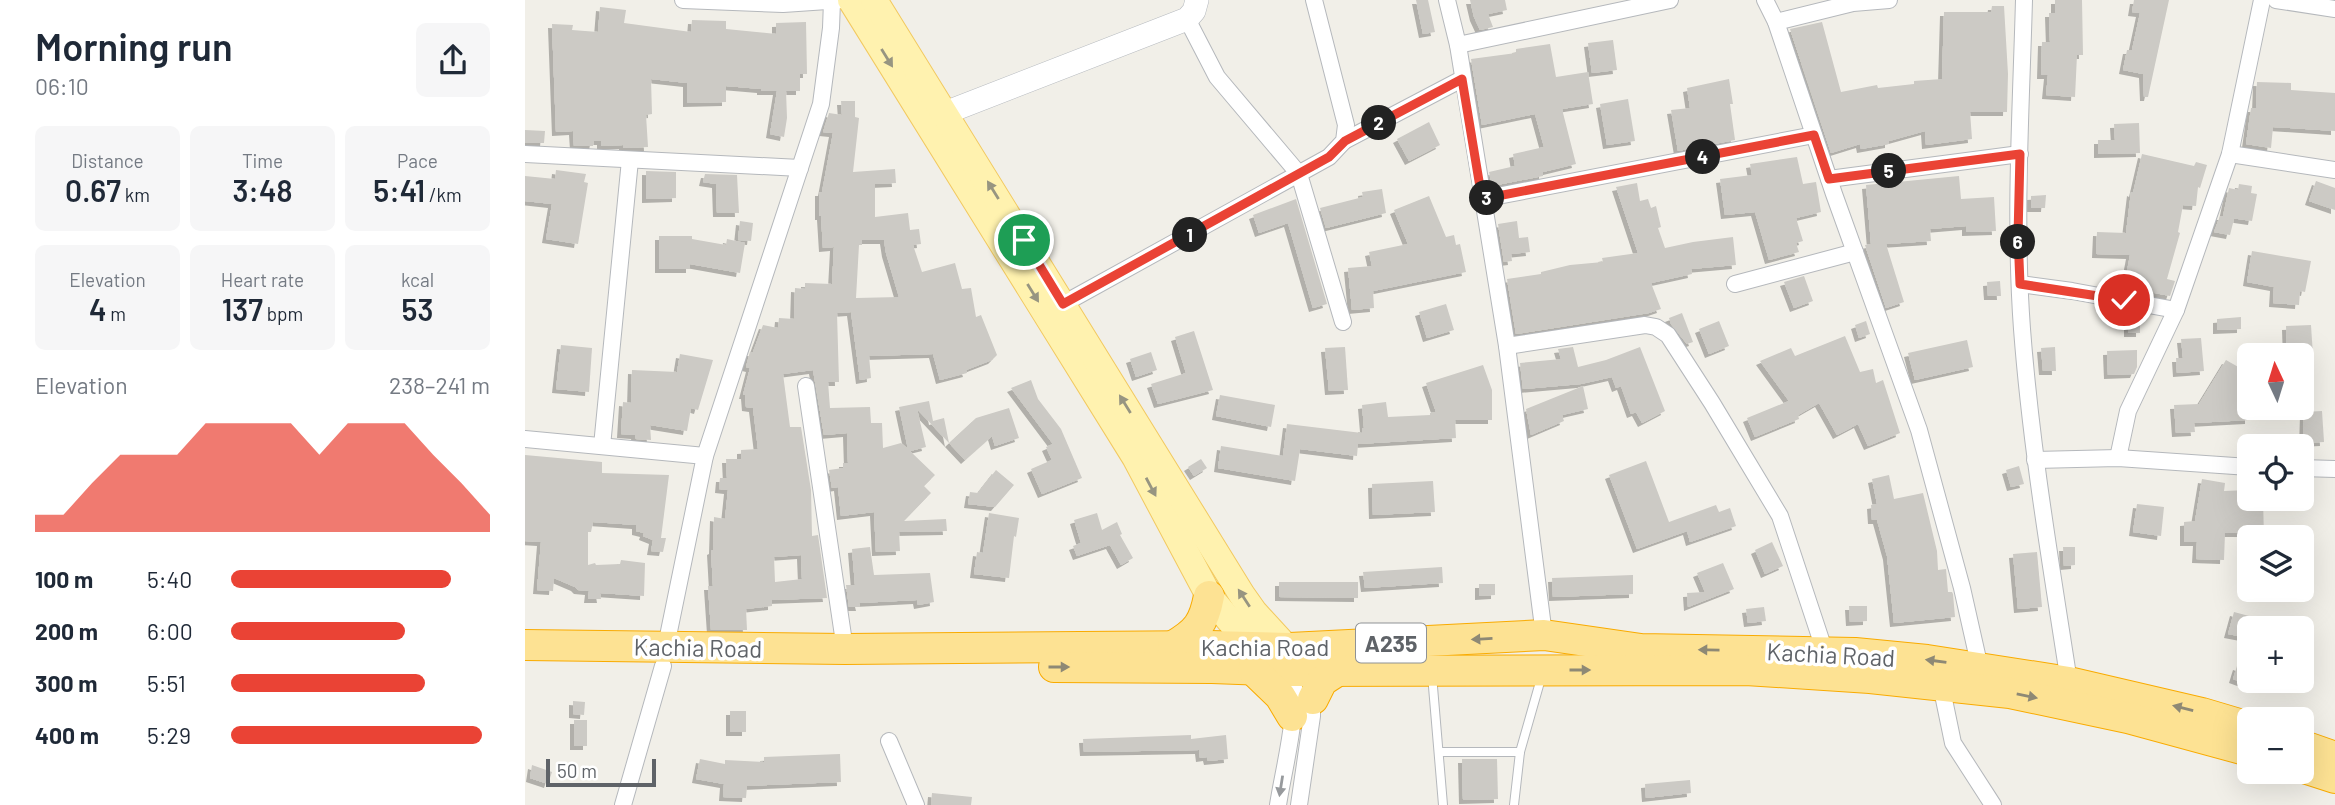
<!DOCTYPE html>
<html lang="en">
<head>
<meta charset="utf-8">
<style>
	body { margin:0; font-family:Barlow,sans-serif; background:#f6f6f7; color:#1f2937; height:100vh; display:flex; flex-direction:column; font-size:26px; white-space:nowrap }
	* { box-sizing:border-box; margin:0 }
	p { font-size:23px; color:#747a83 }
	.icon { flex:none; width:38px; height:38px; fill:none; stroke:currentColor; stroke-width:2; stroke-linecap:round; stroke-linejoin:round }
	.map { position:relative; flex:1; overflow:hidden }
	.sheet { display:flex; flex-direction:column; background:#fff; width:525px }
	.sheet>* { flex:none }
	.needle { width:46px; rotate:356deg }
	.tools { position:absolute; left:1712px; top:343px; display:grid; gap:14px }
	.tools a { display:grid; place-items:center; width:77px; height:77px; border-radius:10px; background:#fff; box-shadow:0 7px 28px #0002; font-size:35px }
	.scale { position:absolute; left:21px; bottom:18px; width:110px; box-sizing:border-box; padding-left:7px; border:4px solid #5f6368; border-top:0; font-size:19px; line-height:24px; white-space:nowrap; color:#5f6368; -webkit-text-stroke:5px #fff; paint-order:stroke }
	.pin { position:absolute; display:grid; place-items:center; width:60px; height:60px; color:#fff; margin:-30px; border:4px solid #fff; border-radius:50%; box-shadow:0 2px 7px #0007 }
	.km { position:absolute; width:35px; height:35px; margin:-18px; border-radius:50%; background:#222; color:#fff; font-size:19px; line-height:35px; text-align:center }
	.round { display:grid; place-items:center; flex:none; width:74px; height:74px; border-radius:10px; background:#f6f6f7 }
	.overview { display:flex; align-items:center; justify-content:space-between; height:119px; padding:0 35px }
	h1 { font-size:38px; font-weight:600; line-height:52px }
	.stats { display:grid; grid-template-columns:repeat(3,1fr); gap:10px; height:119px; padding:7px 35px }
	.stats div { display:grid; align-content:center; border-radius:10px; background:#f6f6f7; text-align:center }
	.stats b { font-size:30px; font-weight:600 }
	.stats small { font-size:19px; font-weight:400 }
	.stats p { font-size:19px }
	.chart { height:196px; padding:14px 35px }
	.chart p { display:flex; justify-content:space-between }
	.chart svg { width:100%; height:126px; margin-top:7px; fill:#ea4335; opacity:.7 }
	ul { padding:0 35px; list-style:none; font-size:23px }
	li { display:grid; grid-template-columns:112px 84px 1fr; align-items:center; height:52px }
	li i { height:18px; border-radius:9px; background:#ea4335 }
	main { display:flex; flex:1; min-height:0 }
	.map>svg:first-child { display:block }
	.building { fill:#cccac5; fill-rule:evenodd; filter:url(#shadow) }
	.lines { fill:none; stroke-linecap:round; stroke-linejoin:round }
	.lane-casing { stroke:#b5b8bc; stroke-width:10 }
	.street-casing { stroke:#b5b8bc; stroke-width:18 }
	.secondary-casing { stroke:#b6babf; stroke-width:24 }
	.primary-casing { stroke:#f2c960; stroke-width:28 }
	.highway-casing { stroke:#f9ab00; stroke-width:32 }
	.lane { stroke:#fff; stroke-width:8 }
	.street { stroke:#fff; stroke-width:16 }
	.secondary { stroke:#fff; stroke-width:23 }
	.primary { stroke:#fff2af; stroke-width:26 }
	.highway { stroke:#fde293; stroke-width:30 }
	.oneway { fill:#979581 }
	.oneway2 { fill:#8e8975 }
	.oneway3 { fill:#979a9d }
	.route-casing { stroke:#fff; stroke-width:14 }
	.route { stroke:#ea4335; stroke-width:9 }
	.labels { text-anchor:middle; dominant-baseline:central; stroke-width:7; stroke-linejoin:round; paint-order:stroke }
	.shield { fill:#fff; stroke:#8f9295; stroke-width:2 }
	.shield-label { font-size:23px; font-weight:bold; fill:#5f6368 }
	.street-label { font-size:24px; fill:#5f6368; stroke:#fff }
</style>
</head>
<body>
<main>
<section class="sheet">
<div class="overview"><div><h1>Morning run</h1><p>06:10</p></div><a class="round"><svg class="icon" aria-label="share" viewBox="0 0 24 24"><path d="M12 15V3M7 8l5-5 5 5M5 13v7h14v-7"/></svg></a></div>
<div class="stats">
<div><p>Distance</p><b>0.67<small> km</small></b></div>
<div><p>Time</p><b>3:48</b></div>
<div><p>Pace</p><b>5:41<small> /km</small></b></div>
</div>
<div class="stats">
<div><p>Elevation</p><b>4<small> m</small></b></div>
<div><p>Heart rate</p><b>137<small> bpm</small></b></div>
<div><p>kcal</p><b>53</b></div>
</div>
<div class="chart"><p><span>Elevation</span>238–241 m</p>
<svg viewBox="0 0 160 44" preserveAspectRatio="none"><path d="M0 44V38L10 38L20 27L30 17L40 17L50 17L60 6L70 6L80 6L90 6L100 17L110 6L120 6L130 6L140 17L150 27L160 38V44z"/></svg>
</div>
<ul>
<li><b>100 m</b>5:40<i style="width:85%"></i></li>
<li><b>200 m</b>6:00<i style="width:67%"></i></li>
<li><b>300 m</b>5:51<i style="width:75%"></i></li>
<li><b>400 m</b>5:29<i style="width:97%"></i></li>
</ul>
</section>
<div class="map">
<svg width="1810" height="805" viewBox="0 0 1810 805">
	<defs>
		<filter id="shadow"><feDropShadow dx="-4" dy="4" stdDeviation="0" flood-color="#0004"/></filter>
	</defs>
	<rect width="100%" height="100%" fill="#f1efe8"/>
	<g class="building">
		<polygon points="891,0 903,0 910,32 898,34"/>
		<polygon points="945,0 980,0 982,10 963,14 968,27 955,30 949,17"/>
		<polygon points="1530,0 1557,0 1558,55 1552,55 1550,97 1521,95 1523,75 1516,75 1517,42 1525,42 1524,13 1530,13"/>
		<polygon points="1609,0 1644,0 1623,97 1619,97 1618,74 1598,70 1602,50 1607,50 1615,13 1607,12"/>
		<polygon points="1467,6 1479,6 1483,74 1482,112 1445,112 1447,139 1401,145 1400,131 1364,141 1364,144 1336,149 1335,144 1306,153 1265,29 1297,22 1316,92 1352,85 1353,88 1389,84 1389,81 1417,79 1419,12 1466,12"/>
		<polygon points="75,7 101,10 99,23 166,32 167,20 201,21 201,29 251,34 251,23 281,22 282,74 275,74 275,91 261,91 262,118 259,137 245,134 252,91 236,91 236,89 201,86 201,102 162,103 162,83 126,79 127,114 121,115 123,147 98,148 98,145 76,146 76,141 69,141 68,146 49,146 48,131 31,132 27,24 48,25 47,30 73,32"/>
		<polygon points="1088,40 1092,70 1067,73 1063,43"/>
		<polygon points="1025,44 1031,77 1063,72 1068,104 1037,109 1051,164 1018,172 1018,176 967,186 964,172 990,166 988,154 1019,147 1010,114 957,125 946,59 991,53 991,49"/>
		<polygon points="1204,79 1208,104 1205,104 1210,140 1153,151 1146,110 1165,108 1162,88"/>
		<polygon points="1732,82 1766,83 1766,90 1810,93 1810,131 1748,127 1746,148 1721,144 1726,108 1731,108"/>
		<polygon points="1103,99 1110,141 1082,145 1075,104"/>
		<path d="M316 101H330V117L334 118 328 172 370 169 371 183 350 184V217L383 213 385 230 394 229 396 244 388 245 397 272 430 263 437 289 446 288 451 317 456 315 472 355 467 360 441 370 442 373 415 380 408 354 344 356 346 378 335 380 326 312 312 313 314 382H303L305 408 345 407 346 423H357L358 448 376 443 383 449 374 407 404 401 408 421 419 418 424 443 392 409 401 447 385 451 410 475 399 486 406 493 379 521 421 519 422 531 374 532 375 551 351 552 349 512 316 516 313 487 307 488 304 470 318 468V463H323L322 433 299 435 288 370 258 374 265 427H276L286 490 287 536 293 535 302 598 247 600V606L221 609 222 630H186L183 586H188L186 551 188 550 189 517 200 519 203 490 194 489 195 478H202L201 459H216V450L233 449 228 408 221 407 220 395H218L225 368 221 367 225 352H228L238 325 253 328 254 318 269 319 270 288 280 289V283L307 284 309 247 298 248 296 216H294V192H297L308 133 298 132 304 113 317 115ZM337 240H359L361 253 374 297 331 298 334 245H337ZM276 555 277 579 250 582 249 557Z"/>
		<polygon points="904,122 915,145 884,161 872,139"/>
		<polygon points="1614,123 1615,153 1573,154 1573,140 1590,140 1589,124"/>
		<polygon points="0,130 20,131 19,143 0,143"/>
		<polygon points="1617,154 1669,166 1671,162 1682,165 1675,188 1673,187 1671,206 1658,205 1653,232 1655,233 1642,279 1650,281 1645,296 1599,287 1605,255 1571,254 1572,232 1601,233 1606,192 1608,193"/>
		<polygon points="1272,157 1278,184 1291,182 1296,212 1271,218 1278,241 1271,243 1274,252 1244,260 1230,212 1200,215 1195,179 1227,175 1225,164"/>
		<polygon points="31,170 61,174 59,182 63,183 53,244 21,239 27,204 0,201 0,176 30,179"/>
		<polygon points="121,171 151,172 151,198 121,199"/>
		<polygon points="180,174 212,175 214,213 192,213 191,184 178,182"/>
		<polygon points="1434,176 1436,199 1469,197 1471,231 1441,232 1441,226 1405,229 1406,241 1361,244 1379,302 1361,308 1340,245 1346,244 1341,185"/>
		<polygon points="1791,181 1810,188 1810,210 1784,201"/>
		<polygon points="1112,183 1115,201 1123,199 1126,208 1131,206 1136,227 1133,228 1140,248 1168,242 1208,237 1211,265 1166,269 1167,274 1126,283 1136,309 1124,313 991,334 982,279 1016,274 1016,272 1045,265 1078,262 1077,258 1113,253 1091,187"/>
		<polygon points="1714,184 1727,186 1726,193 1732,194 1727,221 1699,217 1709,219 1705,235 1689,232 1695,216 1698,216 1704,188 1713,190"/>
		<polygon points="857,189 861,213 801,228 795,208 838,197 837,192"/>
		<polygon points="1521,195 1520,208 1506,208 1506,196"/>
		<polygon points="904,196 921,237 929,235 931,245 935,244 941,272 848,291 849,308 827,310 823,268 847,266 844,252 883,244 869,210"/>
		<polygon points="771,199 802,304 788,308 763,223 734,233 728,215"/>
		<polygon points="215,221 228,223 226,241 213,240"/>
		<polygon points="992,221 994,238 1003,237 1005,252 986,254 987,261 979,262 973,224"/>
		<polygon points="134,236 167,236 167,239 201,245 202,239 220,243 215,273 165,264 165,269 134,269"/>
		<polygon points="1727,251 1786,261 1780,292 1775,291 1774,305 1748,303 1749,287 1722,282"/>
		<polygon points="1279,276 1288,301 1269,308 1259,282"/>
		<polygon points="1475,281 1476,296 1463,296 1462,282"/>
		<polygon points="921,304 929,330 902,338 894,312"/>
		<polygon points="1157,313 1168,342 1162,344 1146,324 1144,318"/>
		<rect x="1603" y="315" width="12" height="18"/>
		<polygon points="1716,317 1716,329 1692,330 1692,319"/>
		<polygon points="1194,321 1204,346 1184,354 1174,329"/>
		<polygon points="1341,321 1345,334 1334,338 1330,325"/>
		<polygon points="1786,325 1788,356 1762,355 1761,326"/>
		<polygon points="669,331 688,390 633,404 626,384 661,373 650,337"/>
		<polygon points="1320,336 1335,372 1348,369 1351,383 1358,380 1375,433 1343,446 1333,424 1312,435 1294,403 1273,415 1274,419 1230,437 1222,418 1264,401 1235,361 1266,348 1270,356"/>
		<polygon points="1676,338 1679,371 1652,373 1651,358 1658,358 1656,339"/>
		<polygon points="1442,340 1448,367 1390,380 1383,353"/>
		<polygon points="36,345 67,348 64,392 31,389"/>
		<polygon points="820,347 823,390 804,391 800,348"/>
		<polygon points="1048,347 1053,367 1081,360 1115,347 1140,411 1117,423 1111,412 1106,414 1096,386 1091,388 1087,377 1056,384 998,389 995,363 1036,359 1033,349"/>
		<polygon points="1530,347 1531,371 1518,371 1516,348"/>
		<polygon points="1612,350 1612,367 1609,374 1583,375 1582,351"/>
		<polygon points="626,352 632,370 611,377 605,359"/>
		<polygon points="155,354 188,360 173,410 166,408 162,431 125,425 126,440 111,439 110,435 96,434 98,402 106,403 107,370 152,372"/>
		<polygon points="1701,360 1715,368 1724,368 1724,420 1669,423 1670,432 1651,433 1649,405 1674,404"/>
		<polygon points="958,365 967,390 967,420 930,420 931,438 833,444 832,456 775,449 770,481 693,468 696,446 758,456 762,424 837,433 837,428 839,428 837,405 861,402 863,417 905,415 905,413 911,412 901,383"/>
		<polygon points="506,380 513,399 536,429 557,478 517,494 506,469 527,460 521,447 528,444 486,388"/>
		<polygon points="1058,386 1063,409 1037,415 1039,421 1006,435 1001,409"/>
		<polygon points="695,395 750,405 746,427 691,416"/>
		<polygon points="484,408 494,438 470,446 467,436 440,460 424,443 451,418"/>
		<polygon points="1797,411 1799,442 1778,443 1779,412"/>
		<polygon points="0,455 77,462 77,473 144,475 136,538 141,538 138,552 126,551 128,540 118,536 119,533 111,531 111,525 68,522 66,532 63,532 63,565 70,563 71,565 95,564 96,560 120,563 119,596 75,593 76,599 63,599 64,591 53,590 50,587 29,578 28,591 12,590 16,542 0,541"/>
		<polygon points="676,459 682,468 669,476 663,467"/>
		<polygon points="1121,461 1144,522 1191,505 1194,512 1205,508 1211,526 1165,542 1162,531 1112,549 1084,475"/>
		<polygon points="1494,466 1499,484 1486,487 1481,470"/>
		<polygon points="471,470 489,485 470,507 443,504 445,492 453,493"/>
		<polygon points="1364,475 1369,499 1398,493 1412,551 1413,570 1421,569 1423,592 1427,592 1428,594 1430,617 1369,623 1362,556 1352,520 1347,520 1346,505 1352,504 1347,479"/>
		<polygon points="1677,479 1700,483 1699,491 1723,490 1724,499 1738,499 1739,537 1722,538 1722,533 1700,533 1699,560 1671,559 1672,542 1659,542 1659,522 1670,521"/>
		<polygon points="908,481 910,512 848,515 847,484"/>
		<polygon points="1612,504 1639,507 1636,536 1608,532"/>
		<polygon points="464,513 494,518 491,537 489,536 484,578 449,574 452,552 458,553"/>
		<polygon points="572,513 577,530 592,522 597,534 595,535 608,558 596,565 585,545 552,556 548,546 556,543 549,520"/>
		<polygon points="1247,542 1258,566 1240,574 1230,550"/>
		<polygon points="345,547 349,575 405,573 409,602 393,605 392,600 334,603 335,607 324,607 321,585 330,585 327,549"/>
		<polygon points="1538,547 1550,547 1550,565 1539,566"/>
		<polygon points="1512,552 1517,607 1493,609 1488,554"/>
		<polygon points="1198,563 1209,589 1163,607 1162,593 1180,592 1172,573"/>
		<polygon points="917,567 918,583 840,588 838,572"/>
		<polygon points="1108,575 1108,594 1028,597 1027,578"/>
		<polygon points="754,582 833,582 833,598 754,597"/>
		<polygon points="954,584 970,584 970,595 954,596"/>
		<polygon points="1324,606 1342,606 1342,621 1325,622"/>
		<polygon points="1239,607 1241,621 1223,623 1221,609"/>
		<polygon points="1709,612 1754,624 1754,628 1724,628 1724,638 1703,634"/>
		<polygon points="1712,666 1724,670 1719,683 1708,679"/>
		<polygon points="48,701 60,702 59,715 48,714"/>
		<rect x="205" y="711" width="16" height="21"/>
		<rect x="49" y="720" width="13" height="26"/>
		<polygon points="666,735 666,739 701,735 703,759 683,761 682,757 675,758 674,750 559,752 558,739"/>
		<polygon points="315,754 316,782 222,786 221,798 198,797 199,784 171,779 175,759 200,764 200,760 239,762 239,757"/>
		<polygon points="937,759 972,759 973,799 938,800"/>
		<polygon points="7,765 27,772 23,784 5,778"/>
		<polygon points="1165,780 1166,793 1121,798 1120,784"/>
		<polygon points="407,793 447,797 446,805 406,805"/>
	</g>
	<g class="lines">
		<g class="lane-casing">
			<g id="lane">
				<polyline points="907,675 918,805"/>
				<polyline points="914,752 995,752"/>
				<polyline points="989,805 995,752 1017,675"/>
			</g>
		</g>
		<g class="street-casing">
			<g id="street">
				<polyline points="158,0 258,4 317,0"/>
				<polyline points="922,0 933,45 982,346 1019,635"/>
				<polyline points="1240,0 1251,22 1309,194 1394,430 1437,588 1455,668"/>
				<path d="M1499 0C1496 110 1489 220 1497 329 1506 448 1526 565 1544 682"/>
				<polyline points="1751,0 1810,9"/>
				<polyline points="662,19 692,77 774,174 818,322"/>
				<polyline points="1251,22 1328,3 1364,0"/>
				<polyline points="933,45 1145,0"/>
				<polyline points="819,141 937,79"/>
				<polyline points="0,154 275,168"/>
				<polyline points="1705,154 1810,170"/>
				<polyline points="1304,179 1495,154"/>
				<polyline points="957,199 1289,135"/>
				<polyline points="1210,284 1330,252"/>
				<polyline points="1495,284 1547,291 1651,310"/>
				<polyline points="538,304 804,157 819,141 821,125 789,0"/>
				<polyline points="982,346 1120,325 1131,327 1143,335 1187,403 1255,516 1300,652"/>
				<polyline points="281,386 320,649"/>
				<polyline points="0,439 180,456"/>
				<polyline points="77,446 105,160"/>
				<polyline points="1593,458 1603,411 1651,310 1705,154 1737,0"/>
				<polyline points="1510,460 1593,458 1724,467"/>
				<polyline points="1776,468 1810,469"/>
				<polyline points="141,646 180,456 296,104 306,28 307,1"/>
				<polyline points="1416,685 1428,743 1468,805"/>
				<polyline points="364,741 391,805"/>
				<polyline points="98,805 138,666"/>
				<path d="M753 805C759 767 775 708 767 671"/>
				<polyline points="774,805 787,716 787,693"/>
			</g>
		</g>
		<g class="secondary-casing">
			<polyline id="secondary" points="420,113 662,19 669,11 672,0"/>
		</g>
		<g class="primary-casing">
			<g id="primary">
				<polyline points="326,0 610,457 684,596 726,646 738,654"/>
				<polyline points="349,0 717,595 729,612 773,660"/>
			</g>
		</g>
		<g class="highway-casing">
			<g id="highway">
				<polyline points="0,645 320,649 685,646 765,648 1019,635 1116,649 1330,653 1402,660 1544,682 1677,713 1724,727"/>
				<path d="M648 646C672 632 679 623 684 596"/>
				<polyline points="529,667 687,668 767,671 1221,670 1345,678 1485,693 1603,718 1724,751"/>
				<polyline points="728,670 755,696 767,716"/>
				<polyline points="788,699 797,681 814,670"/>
				<polyline points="1776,745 1810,757"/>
				<polyline points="1776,767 1810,778"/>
			</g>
		</g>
		<use href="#lane" class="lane"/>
		<use href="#street" class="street"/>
		<use href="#secondary" class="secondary"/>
		<use href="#primary" class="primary"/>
		<use href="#highway" class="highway"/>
	</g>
	<defs><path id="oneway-solid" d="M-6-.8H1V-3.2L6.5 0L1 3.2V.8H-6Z" transform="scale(1.75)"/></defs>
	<g class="oneway">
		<use href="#oneway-solid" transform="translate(362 58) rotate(58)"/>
		<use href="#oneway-solid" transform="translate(468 190) rotate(-122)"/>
		<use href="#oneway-solid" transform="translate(508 293) rotate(58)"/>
		<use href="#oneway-solid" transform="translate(600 404) rotate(-122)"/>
		<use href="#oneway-solid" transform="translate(626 487) rotate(62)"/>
		<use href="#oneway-solid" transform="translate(719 598) rotate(-123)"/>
	</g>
	<g class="oneway2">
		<use href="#oneway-solid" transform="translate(957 639) rotate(177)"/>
		<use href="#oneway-solid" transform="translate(1184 650) rotate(-179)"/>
		<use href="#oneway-solid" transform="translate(1411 661) rotate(-172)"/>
		<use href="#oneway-solid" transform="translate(534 667)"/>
		<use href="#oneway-solid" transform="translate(1055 670)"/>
		<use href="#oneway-solid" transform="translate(1502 696) rotate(11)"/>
		<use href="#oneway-solid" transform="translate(1658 708) rotate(-166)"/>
	</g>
	<use class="oneway3" href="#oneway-solid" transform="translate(756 786) rotate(99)"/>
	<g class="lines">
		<g class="route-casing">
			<polyline id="route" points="499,240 538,304 804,157 820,141 937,79 957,199 1289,135 1304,179 1495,154 1493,236 1495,284 1599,300"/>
		</g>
		<use href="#route" class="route"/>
	</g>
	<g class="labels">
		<rect class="shield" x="831" y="623.5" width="70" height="39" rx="5"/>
		<g class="shield-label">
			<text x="866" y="643">A235</text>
		</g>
		<g class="street-label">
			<text x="740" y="646">Kachia Road</text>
			<text transform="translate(173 647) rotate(1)">Kachia Road</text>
			<text transform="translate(1306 654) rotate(3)">Kachia Road</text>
		</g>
	</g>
</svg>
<div class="tools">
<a><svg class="needle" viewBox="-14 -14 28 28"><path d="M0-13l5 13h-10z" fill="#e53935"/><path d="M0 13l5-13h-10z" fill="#747a83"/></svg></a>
<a><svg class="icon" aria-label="locate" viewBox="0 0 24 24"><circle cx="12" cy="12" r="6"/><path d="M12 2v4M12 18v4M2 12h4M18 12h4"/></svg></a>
<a><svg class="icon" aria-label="layers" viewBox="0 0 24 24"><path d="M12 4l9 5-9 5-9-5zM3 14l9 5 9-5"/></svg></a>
<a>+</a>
<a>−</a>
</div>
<div class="scale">50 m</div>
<div class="pin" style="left:499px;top:240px;background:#1e9e55"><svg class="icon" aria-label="arrive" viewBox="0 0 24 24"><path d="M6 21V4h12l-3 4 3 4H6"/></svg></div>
<div class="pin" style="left:1599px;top:300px;background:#d93025"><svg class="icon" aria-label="check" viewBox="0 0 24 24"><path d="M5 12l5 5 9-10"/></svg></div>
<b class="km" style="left:665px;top:235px">1</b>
<b class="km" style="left:854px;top:123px">2</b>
<b class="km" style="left:962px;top:198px">3</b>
<b class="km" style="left:1178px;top:157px">4</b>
<b class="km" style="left:1364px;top:171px">5</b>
<b class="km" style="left:1493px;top:242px">6</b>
</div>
</main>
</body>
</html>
